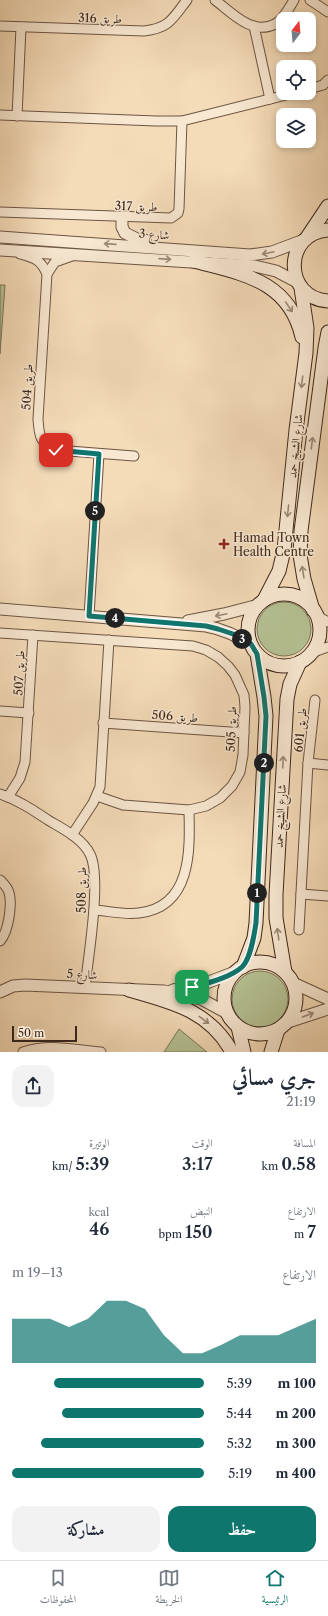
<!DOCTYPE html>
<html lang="ar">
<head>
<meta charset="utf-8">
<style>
	body { margin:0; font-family:"Libre Caslon Text",Amiri,serif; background:#f2f2f3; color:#1f2937; direction:rtl; height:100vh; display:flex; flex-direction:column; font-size:15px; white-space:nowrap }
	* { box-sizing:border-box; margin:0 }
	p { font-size:13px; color:#747a83 }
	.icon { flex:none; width:22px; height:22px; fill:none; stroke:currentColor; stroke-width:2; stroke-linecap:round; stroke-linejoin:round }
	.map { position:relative; height:1052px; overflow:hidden; direction:ltr }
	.panel { display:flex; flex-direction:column; background:#fff; flex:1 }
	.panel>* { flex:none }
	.needle { width:26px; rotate:16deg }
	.fabs { position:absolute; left:276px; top:12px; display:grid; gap:8px }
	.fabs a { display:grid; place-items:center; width:40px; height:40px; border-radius:8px; background:#fff; box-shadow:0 2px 6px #0003; font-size:20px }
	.scale { position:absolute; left:12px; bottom:10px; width:65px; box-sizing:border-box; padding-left:4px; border:2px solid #3e281c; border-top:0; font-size:11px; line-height:14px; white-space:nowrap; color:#3e281c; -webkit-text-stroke:3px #f8e8d2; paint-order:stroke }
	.pin { position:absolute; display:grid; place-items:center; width:34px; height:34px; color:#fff; margin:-17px; border-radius:8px; box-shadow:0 2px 6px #0006 }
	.km { position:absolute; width:20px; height:20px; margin:-10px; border-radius:50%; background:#222; color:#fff; font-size:11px; line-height:20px; text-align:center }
	.round { display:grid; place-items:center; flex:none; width:42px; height:42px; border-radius:12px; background:#f2f2f3 }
	.head { display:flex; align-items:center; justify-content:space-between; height:68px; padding:0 12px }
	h1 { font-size:22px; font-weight:600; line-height:30px }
	.stats { display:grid; grid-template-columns:repeat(3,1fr); gap:6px; height:68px; padding:4px 12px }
	.stats div { display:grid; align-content:center }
	.stats b { font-size:17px; font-weight:600 }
	.stats small { font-size:11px; font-weight:400 }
	.stats p { font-size:11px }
	.chart { height:112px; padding:8px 12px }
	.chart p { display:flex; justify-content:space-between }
	.chart svg { width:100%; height:72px; margin-top:4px; fill:#0f766e; opacity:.7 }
	.action { display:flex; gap:8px; margin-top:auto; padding:8px 12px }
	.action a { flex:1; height:46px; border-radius:12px; background:#0f766e; color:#fff; font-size:16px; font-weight:600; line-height:46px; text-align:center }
	.action a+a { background:#f2f2f3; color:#1f2937 }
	ul { padding:0 12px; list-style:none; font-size:13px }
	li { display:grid; grid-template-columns:64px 48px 1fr; align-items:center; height:30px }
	li i { height:10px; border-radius:5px; background:#0f766e }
	.tabs { display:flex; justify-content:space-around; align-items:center; height:56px; border-top:1px solid #e0e1e3; background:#fff; font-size:11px; color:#747a83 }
	.tabs a { display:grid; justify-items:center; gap:2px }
	.tabs .on { color:#0f766e }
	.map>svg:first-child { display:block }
	.green { fill:#b5c294; stroke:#7a7558 }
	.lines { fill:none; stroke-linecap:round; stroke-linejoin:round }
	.minor-casing { stroke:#6c5543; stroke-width:11 }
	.tertiary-casing { stroke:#6c5543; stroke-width:13 }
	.secondary-casing { stroke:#3e281c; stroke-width:15 }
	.minor { stroke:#f8e8d2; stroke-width:9 }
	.tertiary { stroke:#f8e8d2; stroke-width:11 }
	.secondary { stroke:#f8e8d2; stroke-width:13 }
	.oneway { stroke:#9b8877 }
	.route-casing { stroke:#fff; stroke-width:8 }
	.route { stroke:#0f766e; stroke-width:5 }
	.poi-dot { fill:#8f2418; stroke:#f8e8d2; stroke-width:1.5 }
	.labels { text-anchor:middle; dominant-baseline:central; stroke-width:3; stroke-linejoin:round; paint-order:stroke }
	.street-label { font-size:12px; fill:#3e281c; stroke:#f8e8d2 }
	.poi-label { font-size:12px; fill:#3e281c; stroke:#f8e8d2; text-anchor:start }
</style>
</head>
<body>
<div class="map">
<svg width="328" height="1052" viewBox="0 0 328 1052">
	<rect width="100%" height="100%" fill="#f5dcb9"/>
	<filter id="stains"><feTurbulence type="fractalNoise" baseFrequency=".005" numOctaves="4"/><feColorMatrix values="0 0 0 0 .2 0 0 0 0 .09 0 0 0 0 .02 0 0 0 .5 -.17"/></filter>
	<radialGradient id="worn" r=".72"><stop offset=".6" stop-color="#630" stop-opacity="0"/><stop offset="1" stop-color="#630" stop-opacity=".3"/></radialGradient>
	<g class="green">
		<polygon points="0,285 5,285 0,354"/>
		<circle cx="284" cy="629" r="27"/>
		<circle cx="260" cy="999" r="28"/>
		<polygon points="179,1029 207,1052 164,1052"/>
	</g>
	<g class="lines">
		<g class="minor-casing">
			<g id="minor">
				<path d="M215 0C231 12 252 36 275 24 283 20 289 8 294 0"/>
				<polyline points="310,0 328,12"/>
				<path d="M0 26 144 31C170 28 172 19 187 0"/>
				<polyline points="254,26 270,99"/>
				<polyline points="309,89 323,85 328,80"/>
				<polyline points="0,115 156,121 182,121 294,93"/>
				<polyline points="17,116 21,27"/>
				<polyline points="0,212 171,218 178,213 179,209 182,121"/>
				<path d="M20 254C35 258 41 260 47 274L38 419C39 436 40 443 56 450L134 456"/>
				<polyline points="47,274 55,262 72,256"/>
				<polyline points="89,616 99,454"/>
				<polyline points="317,616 328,622"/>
				<polyline points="0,633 193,646 206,650 218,657 228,666 235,675 244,695 245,707 243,755 240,772 232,786 220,798 206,806 189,810 123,805 97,796"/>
				<polyline points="311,653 328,647"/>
				<polyline points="0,711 29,713"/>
				<polyline points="103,723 244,733"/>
				<polyline points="308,763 328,765"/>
				<path d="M0 794C18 800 33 810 48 820 63 829 82 838 90 854 102 877 88 959 85 987"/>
				<polyline points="8,797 20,778 25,762 33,635"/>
				<polyline points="72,835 93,803 100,787 109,640"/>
				<path d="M0 880C3 883 6 886 8 890 13 901 9 931 0 941"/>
				<polyline points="301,894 328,896"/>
				<path d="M94 910C109 911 124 915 139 913 192 907 190 850 189 810"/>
				<polyline points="299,930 308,763 315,700"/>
				<path d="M23 1052C48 1043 75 1050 101 1052"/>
			</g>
		</g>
		<g class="tertiary-casing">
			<g id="tertiary">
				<polyline points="122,217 122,227 125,233 139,240 145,240"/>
				<polyline points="0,237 250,255 272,252 304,240"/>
				<polyline points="0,250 255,266 276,271 297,282"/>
				<path d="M0 609 206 626C223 629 236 636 251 644"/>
				<polyline points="188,621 224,614 259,605"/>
				<polyline points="293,983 328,999"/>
				<polyline points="173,990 201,985 235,972"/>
				<polyline points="0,992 13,986 25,985 164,991 201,999 227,1013"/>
				<polyline points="288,1022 328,1009"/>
			</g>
		</g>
		<g class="secondary-casing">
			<g id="secondary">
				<path d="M328 230C283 233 283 298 328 301"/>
				<polyline points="308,236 328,206"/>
				<path d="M194 261C242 274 289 280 302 337"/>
				<circle cx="284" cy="630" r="36"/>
				<polyline points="264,600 279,571 284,550 296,430 306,353 307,328 301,288"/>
				<polyline points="313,610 304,579 300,555 301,531 325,348 328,332"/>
				<circle cx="260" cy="998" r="36"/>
				<polyline points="243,967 254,938 256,923 266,716 264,697 257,654"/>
				<polyline points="285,972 276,918 276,895 287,699 290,684 300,662"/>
				<path d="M129 990C171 1002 209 1010 232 1052"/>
				<polyline points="238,1027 244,1052"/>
				<polyline points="271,1052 278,1030"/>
			</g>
		</g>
		<use href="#minor" class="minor"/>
		<use href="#tertiary" class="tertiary"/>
		<use href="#secondary" class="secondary"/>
	</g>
	<defs><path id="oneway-shaft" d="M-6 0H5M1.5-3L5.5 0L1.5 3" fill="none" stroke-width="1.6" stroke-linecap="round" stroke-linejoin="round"/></defs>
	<g class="oneway">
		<use href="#oneway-shaft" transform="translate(110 244) rotate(-176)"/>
		<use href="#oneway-shaft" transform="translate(268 253) rotate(168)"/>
		<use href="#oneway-shaft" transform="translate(165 259) rotate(4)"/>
		<use href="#oneway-shaft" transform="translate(289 307) rotate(56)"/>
		<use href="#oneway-shaft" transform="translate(302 382) rotate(97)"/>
		<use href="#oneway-shaft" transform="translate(312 443) rotate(-83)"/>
		<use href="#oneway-shaft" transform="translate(288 511) rotate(96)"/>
		<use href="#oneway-shaft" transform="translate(303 572) rotate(-99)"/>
		<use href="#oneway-shaft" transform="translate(221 615) rotate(168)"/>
		<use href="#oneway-shaft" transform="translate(283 762) rotate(-87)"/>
		<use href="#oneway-shaft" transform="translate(278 934) rotate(-98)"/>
		<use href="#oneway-shaft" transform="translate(308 1015) rotate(-20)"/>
		<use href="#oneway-shaft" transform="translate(204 1020) rotate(37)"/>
	</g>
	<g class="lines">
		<g class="route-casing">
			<path id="route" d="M56 450 99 454 89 616 206 626 218 629 233 634 251 644 257 654 264 697 266 716 256 923C254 935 251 958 242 967 231 977 206 984 192 987"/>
		</g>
		<use href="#route" class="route"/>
	</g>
	<path class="poi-dot" d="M222 538h4v4h4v4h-4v4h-4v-4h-4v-4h4z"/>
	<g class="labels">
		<g class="street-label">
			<text transform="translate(100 18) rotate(2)">طريق 316</text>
			<text transform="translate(136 206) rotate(2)">طريق 317</text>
			<text transform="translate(154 234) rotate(4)">شارع 3</text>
			<text transform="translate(27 387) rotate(-87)">طريق 504</text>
			<text transform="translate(295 446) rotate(-84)">شارع الشيخ حمد</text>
			<text transform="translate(19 673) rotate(-87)">طريق 507</text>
			<text transform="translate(175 716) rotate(4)">طريق 506</text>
			<text transform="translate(231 729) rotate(-88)">طريق 505</text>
			<text transform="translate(300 730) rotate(-84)">طريق 601</text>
			<text transform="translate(280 816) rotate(-87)">شارع الشيخ حمد</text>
			<text transform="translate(81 890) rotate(-90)">طريق 508</text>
			<text transform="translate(82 974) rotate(3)">شارع 5</text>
		</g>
		<g class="poi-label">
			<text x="233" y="537">Hamad Town<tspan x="233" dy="14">Health Centre</tspan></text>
		</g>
	</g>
	<rect width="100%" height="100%" filter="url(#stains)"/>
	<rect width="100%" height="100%" fill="url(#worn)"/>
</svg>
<div class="fabs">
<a><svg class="needle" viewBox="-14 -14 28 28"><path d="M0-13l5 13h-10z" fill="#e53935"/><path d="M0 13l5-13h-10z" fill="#747a83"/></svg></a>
<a><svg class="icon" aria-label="locate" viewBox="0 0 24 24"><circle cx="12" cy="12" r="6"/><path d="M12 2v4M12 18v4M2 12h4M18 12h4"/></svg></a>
<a><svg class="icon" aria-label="layers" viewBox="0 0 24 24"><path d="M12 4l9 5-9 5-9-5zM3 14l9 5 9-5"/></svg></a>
</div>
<div class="scale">50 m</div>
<div class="pin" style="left:192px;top:987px;background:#1e9e55"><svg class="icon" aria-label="arrive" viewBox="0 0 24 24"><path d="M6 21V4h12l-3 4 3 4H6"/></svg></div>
<div class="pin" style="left:56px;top:450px;background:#d93025"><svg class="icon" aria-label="check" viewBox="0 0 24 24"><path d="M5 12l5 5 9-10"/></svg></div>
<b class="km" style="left:257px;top:893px">1</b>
<b class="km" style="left:264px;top:763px">2</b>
<b class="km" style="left:242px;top:639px">3</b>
<b class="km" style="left:115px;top:618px">4</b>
<b class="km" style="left:95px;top:511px">5</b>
</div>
<section class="panel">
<div class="head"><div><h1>جري مسائي</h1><p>21:19</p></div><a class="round"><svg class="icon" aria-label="share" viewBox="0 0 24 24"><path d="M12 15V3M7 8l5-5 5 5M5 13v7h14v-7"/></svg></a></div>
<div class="stats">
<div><p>المسافة</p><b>0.58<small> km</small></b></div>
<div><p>الوقت</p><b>3:17</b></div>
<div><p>الوتيرة</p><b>5:39<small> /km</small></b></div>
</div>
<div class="stats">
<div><p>الارتفاع</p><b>7<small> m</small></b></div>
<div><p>النبض</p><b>150<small> bpm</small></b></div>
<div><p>kcal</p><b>46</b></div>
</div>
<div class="chart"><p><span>الارتفاع</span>13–19 m</p>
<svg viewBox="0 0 160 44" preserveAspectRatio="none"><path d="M0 44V17L10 17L20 17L30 22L40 17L50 6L60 6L70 11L80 27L90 38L100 38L110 33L120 27L130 27L140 27L150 22L160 17V44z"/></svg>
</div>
<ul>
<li><b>100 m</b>5:39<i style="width:78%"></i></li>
<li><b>200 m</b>5:44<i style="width:74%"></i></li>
<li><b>300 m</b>5:32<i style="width:85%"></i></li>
<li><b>400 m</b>5:19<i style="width:100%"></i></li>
</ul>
<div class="action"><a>حفظ</a><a>مشاركة</a></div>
</section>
<nav class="tabs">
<a class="on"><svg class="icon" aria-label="home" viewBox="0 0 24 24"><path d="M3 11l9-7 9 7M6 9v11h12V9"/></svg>الرئيسية</a>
<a><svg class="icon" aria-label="map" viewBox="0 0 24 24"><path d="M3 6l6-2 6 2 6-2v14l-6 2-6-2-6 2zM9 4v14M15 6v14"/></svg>الخريطة</a>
<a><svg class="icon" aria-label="saved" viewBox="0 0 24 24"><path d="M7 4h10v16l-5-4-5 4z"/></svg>المحفوظات</a>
</nav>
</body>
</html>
